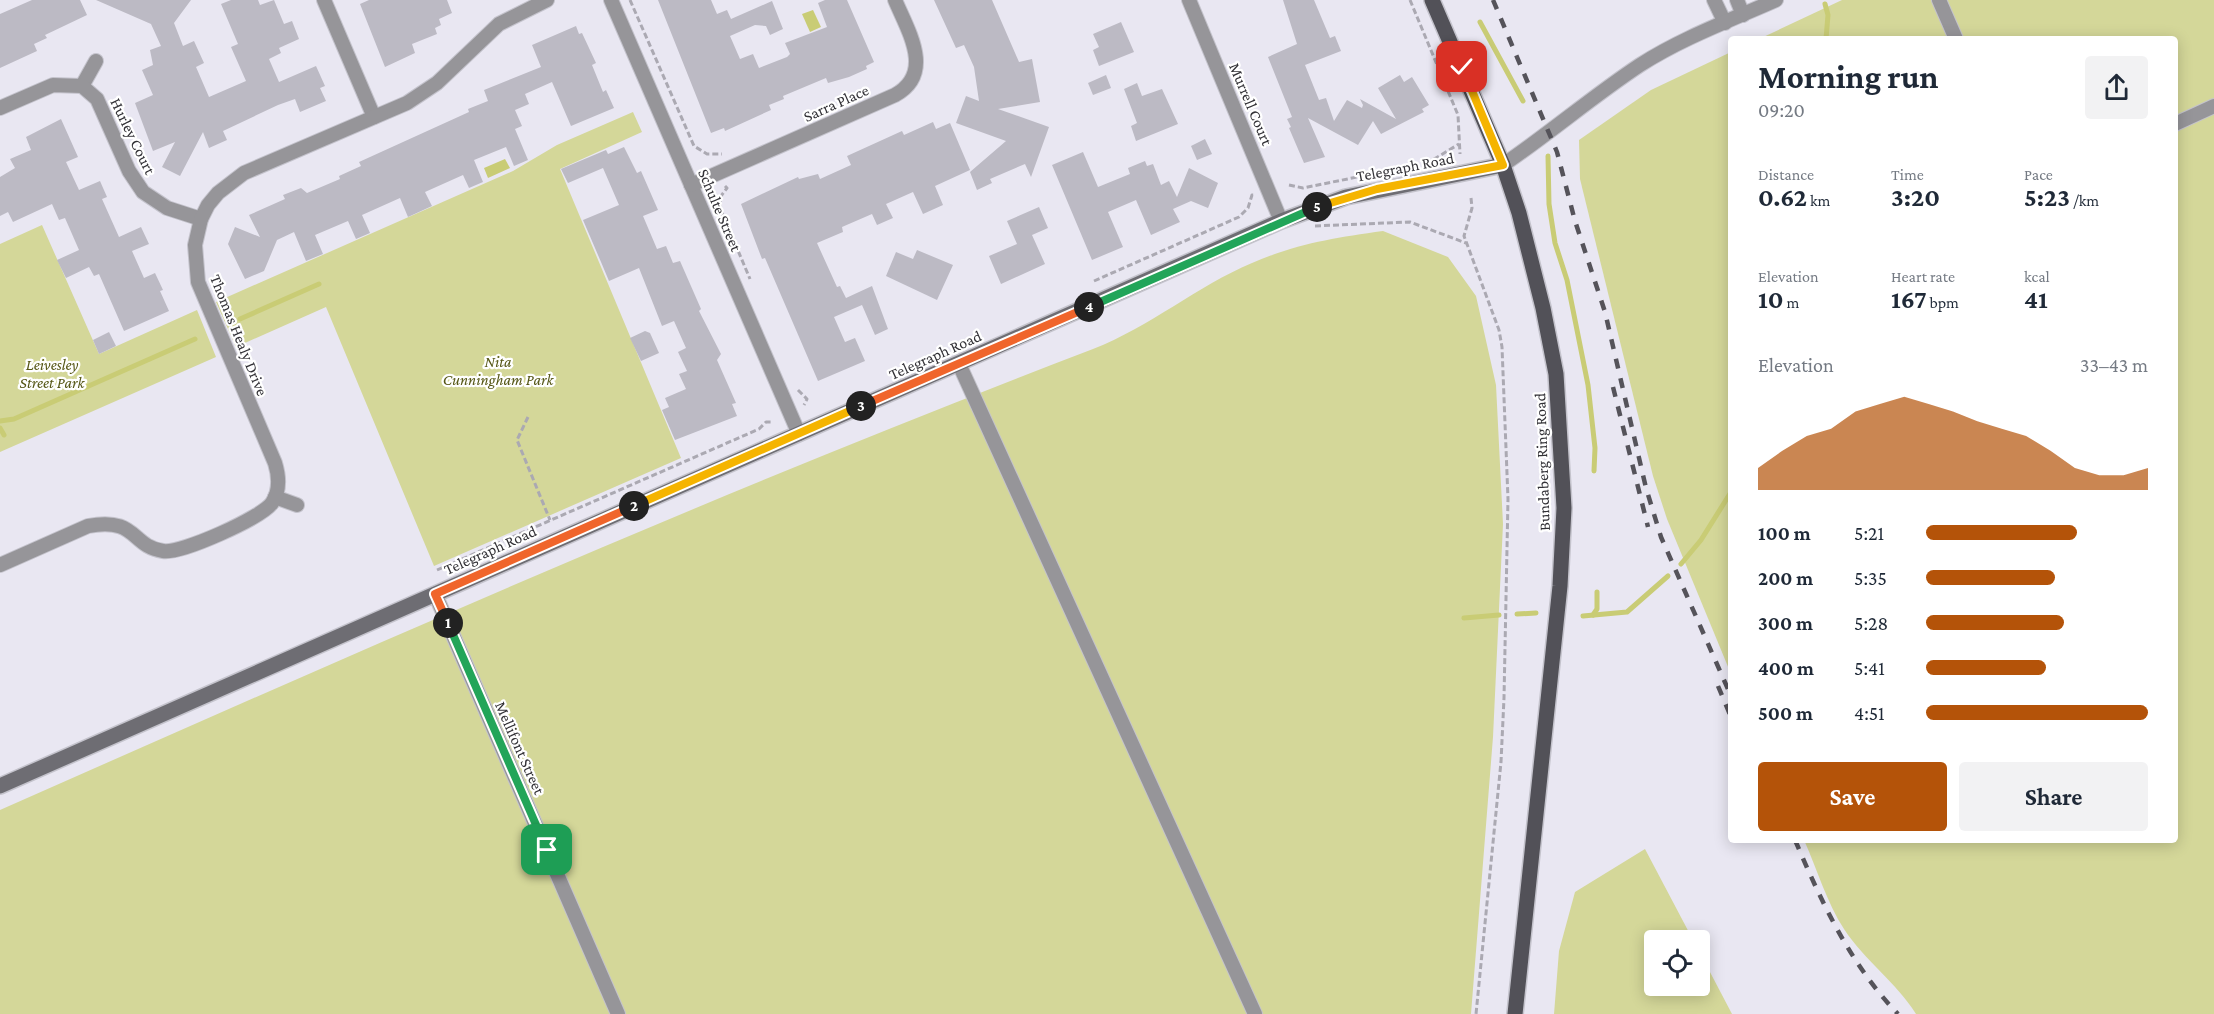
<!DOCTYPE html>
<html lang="en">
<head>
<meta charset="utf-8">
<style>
	body { margin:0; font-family:"Crimson Pro",serif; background:#f2f2f3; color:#1f2937; height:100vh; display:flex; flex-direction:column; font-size:22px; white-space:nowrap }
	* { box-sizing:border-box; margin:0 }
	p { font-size:20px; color:#747a83 }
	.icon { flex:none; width:33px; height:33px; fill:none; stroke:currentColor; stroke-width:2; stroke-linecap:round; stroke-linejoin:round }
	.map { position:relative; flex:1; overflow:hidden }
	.drawer { position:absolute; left:1728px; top:36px; width:450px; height:807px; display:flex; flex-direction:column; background:#fff; border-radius:6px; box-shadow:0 3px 15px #0003 }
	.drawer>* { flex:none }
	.tools { position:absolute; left:1644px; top:930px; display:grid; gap:12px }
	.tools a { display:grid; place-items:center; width:66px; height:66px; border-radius:6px; background:#fff; box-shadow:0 3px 15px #0003; font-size:30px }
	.pin { position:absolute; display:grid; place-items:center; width:51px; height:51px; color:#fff; margin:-26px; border-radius:12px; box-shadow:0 3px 9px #0006 }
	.km { position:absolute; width:30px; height:30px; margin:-15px; border-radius:50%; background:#222; color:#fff; font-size:16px; line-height:30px; text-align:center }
	.round { display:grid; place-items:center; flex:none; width:63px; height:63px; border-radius:6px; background:#f2f2f3 }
	.head { display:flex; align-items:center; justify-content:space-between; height:102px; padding:0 30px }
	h1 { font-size:33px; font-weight:700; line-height:45px }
	.metrics { display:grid; grid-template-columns:repeat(3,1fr); gap:9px; height:102px; padding:6px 30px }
	.metrics div { display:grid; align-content:center }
	.metrics b { font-size:26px; font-weight:700 }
	.metrics small { font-size:16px; font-weight:400 }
	.metrics p { font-size:16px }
	.chart { height:168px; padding:12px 30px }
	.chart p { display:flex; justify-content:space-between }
	.chart svg { width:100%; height:108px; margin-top:6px; fill:#b45309; opacity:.7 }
	.button { display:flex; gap:12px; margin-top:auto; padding:12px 30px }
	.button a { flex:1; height:69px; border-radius:6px; background:#b45309; color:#fff; font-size:24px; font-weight:700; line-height:69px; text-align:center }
	.button a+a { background:#f2f2f3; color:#1f2937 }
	ul { padding:0 30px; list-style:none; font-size:20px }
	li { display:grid; grid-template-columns:96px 72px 1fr; align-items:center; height:45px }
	li i { height:15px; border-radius:8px; background:#b45309 }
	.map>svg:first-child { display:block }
	.green { fill:#d4d799 }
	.water { fill:#c9cc75 }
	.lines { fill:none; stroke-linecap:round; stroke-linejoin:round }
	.stream { stroke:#c9cc75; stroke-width:5 }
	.building { fill:#bcbac4 }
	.street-casing { stroke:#c4c3cc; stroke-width:16 }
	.secondary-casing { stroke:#c4c3cc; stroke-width:18 }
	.primary-casing { stroke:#c4c3cc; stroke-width:18 }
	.path { stroke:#aba9b2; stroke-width:3; stroke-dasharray:6 3; stroke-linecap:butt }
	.street { stroke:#969599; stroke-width:14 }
	.secondary { stroke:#6e6d73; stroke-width:15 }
	.primary { stroke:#525158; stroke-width:15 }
	.rail { stroke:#55535a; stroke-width:4.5; stroke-dasharray:10 10; stroke-linecap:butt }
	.split-1-casing { stroke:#fff; stroke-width:12 }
	.split-2-casing { stroke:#fff; stroke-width:12 }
	.split-3-casing { stroke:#fff; stroke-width:12 }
	.split-4-casing { stroke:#fff; stroke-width:12 }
	.split-5-casing { stroke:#fff; stroke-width:12 }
	.split-6-casing { stroke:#fff; stroke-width:12 }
	.split-1 { stroke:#22a559; stroke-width:8 }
	.split-2 { stroke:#f0652b; stroke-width:8 }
	.split-3 { stroke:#f5b400; stroke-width:8 }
	.split-4 { stroke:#f0652b; stroke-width:8 }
	.split-5 { stroke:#22a559; stroke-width:8 }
	.split-6 { stroke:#f5b400; stroke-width:8 }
	.labels { text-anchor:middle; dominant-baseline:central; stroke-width:4.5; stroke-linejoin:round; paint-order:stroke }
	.street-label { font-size:16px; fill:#323136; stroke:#fff }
	.park-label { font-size:16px; font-style:italic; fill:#555615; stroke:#fff }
</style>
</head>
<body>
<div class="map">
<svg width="2214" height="1014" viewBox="0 0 2214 1014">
	<rect width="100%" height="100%" fill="#e9e7f2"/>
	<g class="green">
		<path d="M1842 0H2214V1014H1916C1896 982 1865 961 1844 929 1827 903 1817 869 1804 840H2175V39H1759Z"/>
		<polygon points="1731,52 1731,674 1667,519 1653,476 1580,179 1579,140 1651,90"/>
		<polygon points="633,112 642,132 560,169 681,458 434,566 326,307 236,347 216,302 513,171 557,145"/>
		<polygon points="42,225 99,354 197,310 216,357 0,452 0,244"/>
		<path d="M1383 231 1448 257 1476 296 1496 385 1503 524 1493 737 1471 1014H0V810C362 650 723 490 1093 349 1150 327 1197 286 1252 263 1299 243 1334 238 1383 231Z"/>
		<polygon points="1645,849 1693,940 1654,940 1654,986 1700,986 1700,953 1732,1014 1554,1014 1559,951 1575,892"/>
	</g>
	<g class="water">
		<polygon points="813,10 821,27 810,32 802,14"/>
		<polygon points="505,159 510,168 488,178 484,168"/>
	</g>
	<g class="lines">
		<g class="stream">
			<polyline points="1825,4 1828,15 1826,39"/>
			<polyline points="1480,22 1523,101"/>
			<polyline points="1548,156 1549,204 1555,243 1567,280 1588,385 1595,448 1594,471"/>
			<polyline points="240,319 319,284"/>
			<polyline points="0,421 14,419 195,339"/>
			<polyline points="0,428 4,435"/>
			<polyline points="1681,564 1701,540 1731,492"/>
			<polyline points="1517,614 1536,613"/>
			<polyline points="1593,615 1597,609 1597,592"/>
			<polyline points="1583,616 1627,612 1668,576"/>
			<polyline points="1464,618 1499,615"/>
		</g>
	</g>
	<g class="building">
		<polygon points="32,0 80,0 87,15 45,35 47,38 34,44 37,51 0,68 0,14"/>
		<polygon points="96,0 191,0 174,23 183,46 194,41 204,63 196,67 209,97 246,81 231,47 238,44 221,4 231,0 258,0 260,5 274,0 284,24 292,21 299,39 279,48 281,53 269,59 279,82 316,66 325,86 320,88 326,101 300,112 295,99 278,105 223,131 227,140 209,148 203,132 180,176 162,167 175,142 153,151 135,103 153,95 142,70 153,65 150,50 161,46 151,24"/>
		<polygon points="369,0 447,0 452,13 439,19 441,25 435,28 437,34 412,44 415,53 385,67 360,4"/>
		<polygon points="658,0 711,0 717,14 727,10 731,19 772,1 783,29 770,35 766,26 755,25 730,36 740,59 753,54 759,68 787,57 790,54 785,43 827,27 818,3 825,0 847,0 874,62 866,66 867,69 849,77 828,83 826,78 783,96 784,99 769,105 771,110 725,131 724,128 711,133"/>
		<polygon points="934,0 992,0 1019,62 1032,59 1040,102 998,109 1049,127 1031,177 1025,164 990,179 992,183 977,190 970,172 1006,141 956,123 966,96 979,101 974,67 964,45 956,48"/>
		<polygon points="1283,0 1314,0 1330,38 1335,36 1341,51 1305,65 1319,100 1326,98 1334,121 1347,100 1362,108 1363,105 1360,99 1396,119 1378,88 1400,75 1404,82 1412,77 1429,105 1422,109 1424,112 1381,134 1373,121 1358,145 1308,118 1325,157 1304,163 1289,128 1291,127 1287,119 1292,117 1268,57 1297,44"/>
		<polygon points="1121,22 1134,52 1099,66 1093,50 1099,47 1093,34"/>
		<polygon points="576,26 579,34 582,33 596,63 592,65 603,92 606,90 614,108 571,126 552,82 525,94 529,104 515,110 522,126 515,129 528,160 514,166 506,147 474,160 483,182 469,188 463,175 425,192 432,206 408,217 400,198 362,215 370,233 356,239 348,221 315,235 323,254 306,261 294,232 277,240 264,271 245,279 228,244 235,227 260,237 249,215 285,199 283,195 301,188 307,193 340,179 339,176 361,166 359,162 469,112 468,109 488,101 484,90 541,67 532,45"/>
		<polygon points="1106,75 1111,88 1093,95 1088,83"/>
		<polygon points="1137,83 1142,96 1162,89 1178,124 1136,141 1131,126 1137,123 1124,89"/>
		<polygon points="61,119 78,157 66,162 79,190 100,181 107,197 102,199 119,237 141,227 149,244 132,251 144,278 155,273 163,290 160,291 169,311 124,331 99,274 94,276 89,267 66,278 57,260 79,250 65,218 59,220 52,204 13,222 8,212 0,216 0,177 15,168 10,159 31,150 26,137"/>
		<polygon points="933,122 936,129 950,123 970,170 935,186 943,205 923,214 913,192 886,204 893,218 877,225 872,214 842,227 843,232 817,243 837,287 840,286 846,298 872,286 888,329 875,335 862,305 834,317 845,342 855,338 865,361 818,381 765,258 762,259 741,204 798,177 799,179 818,174 820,179 851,165 847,156 902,131 904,135"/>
		<polygon points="1205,139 1212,154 1197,160 1191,146"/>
		<polygon points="624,147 637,173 641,171 658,210 643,216 657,249 666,246 673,263 680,261 701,309 699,311 721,354 717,360 736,403 732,404 737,416 675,440 662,410 669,407 665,398 686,389 679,374 687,371 678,352 686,348 674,321 662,326 639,268 609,281 601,262 583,220 619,205 603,168 568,183 561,169 606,150 608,154"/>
		<polygon points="1083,152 1098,187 1130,174 1128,168 1145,161 1147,166 1153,164 1161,185 1169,181 1177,197 1189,168 1218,183 1208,208 1191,201 1173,209 1180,222 1151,235 1136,200 1108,212 1123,247 1092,260 1052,165"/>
		<polygon points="1039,207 1048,228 1032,235 1045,264 1001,284 989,256 1017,244 1007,221"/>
		<polygon points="917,250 953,265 937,300 886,276 896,252 913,259"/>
		<polygon points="645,331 650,333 659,353 641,361 630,338"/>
		<polygon points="109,332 116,346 99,354 93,340"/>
	</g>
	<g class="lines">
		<g class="street-casing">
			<g id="street">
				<polyline points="324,0 374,117"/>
				<polyline points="611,0 799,434"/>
				<polyline points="1189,0 1281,221"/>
				<polyline points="1714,0 1725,23"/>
				<polyline points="1737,0 1743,15"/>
				<polyline points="1939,0 1956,39"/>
				<polyline points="82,86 96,61"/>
				<polyline points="0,108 53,85 82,86 97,99 129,171 143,192 167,208 201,219"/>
				<polyline points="2175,124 2214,106"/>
				<path d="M1503 165C1550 133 1593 96 1640 65 1682 38 1731 20 1776 0"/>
				<path d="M691 185 895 95C935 73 908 31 895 0"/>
				<polyline points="959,364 1255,1014"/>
				<polyline points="275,497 297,505"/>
				<path d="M0 565 88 526C138 517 130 546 163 551 181 554 261 518 272 503 280 491 279 476 275 463L198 282 195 245 201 219 208 205 218 193 244 173 407 103 437 83 499 24 547 0"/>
				<polyline points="435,594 618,1014"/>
			</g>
		</g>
		<g class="secondary-casing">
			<polyline id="secondary" points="0,786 1281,221 1346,197 1503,165"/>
		</g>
		<g class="primary-casing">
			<polyline id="primary" points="1432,0 1503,165 1519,213 1543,308 1556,374 1564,508 1560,586 1515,1014"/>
		</g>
		<g class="path">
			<polyline points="630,0 694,146 707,154 722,154"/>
			<polyline points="1410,0 1458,115 1460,154"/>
			<polyline points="1426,164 1459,144"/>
			<polyline points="1289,185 1303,188 1367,175"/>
			<polyline points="725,186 727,188 721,196 720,208 750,279"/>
			<polyline points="1471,198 1472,208 1464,236 1499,330 1502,347 1508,499 1504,698 1501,762 1476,1014"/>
			<polyline points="1315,226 1410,222 1466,243"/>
			<polyline points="1094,281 1239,217 1248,208 1252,195 1255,195"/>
			<polyline points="798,390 807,399 804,405"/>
			<polyline points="528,417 517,440 550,520"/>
			<polyline points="437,570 759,429 766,422 772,422"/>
		</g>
		<use href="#street" class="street"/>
		<use href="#secondary" class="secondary"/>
		<use href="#primary" class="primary"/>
		<g class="rail">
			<polyline points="1493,0 1557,152 1575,221 1605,312 1646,488 1661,537 1731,696"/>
			<polyline points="1613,387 1648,527"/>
			<polyline points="1718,686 1731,717"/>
			<path d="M1795 840C1822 903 1850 964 1898 1014"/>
		</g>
	</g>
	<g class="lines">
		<g class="split-1-casing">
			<polyline id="split-1" points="448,623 547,850"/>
		</g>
		<g class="split-2-casing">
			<polyline id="split-2" points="448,623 435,594 634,506"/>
		</g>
		<g class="split-3-casing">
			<polyline id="split-3" points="634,506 861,406"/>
		</g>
		<g class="split-4-casing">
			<polyline id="split-4" points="861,406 1089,307"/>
		</g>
		<g class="split-5-casing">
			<polyline id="split-5" points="1089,307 1317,207"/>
		</g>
		<g class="split-6-casing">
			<polyline id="split-6" points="1317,207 1377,189 1503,165 1462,67"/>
		</g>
		<use href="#split-1" class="split-1"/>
		<use href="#split-2" class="split-2"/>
		<use href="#split-3" class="split-3"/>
		<use href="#split-4" class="split-4"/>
		<use href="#split-5" class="split-5"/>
		<use href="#split-6" class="split-6"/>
	</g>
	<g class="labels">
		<g class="street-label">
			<text transform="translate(836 103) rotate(-24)">Sarra Place</text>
			<text transform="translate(1251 104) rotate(67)">Murrell Court</text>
			<text transform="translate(133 136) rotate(64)">Hurley Court</text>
			<text transform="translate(1405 167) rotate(-11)">Telegraph Road</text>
			<text transform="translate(720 210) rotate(67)">Schulte Street</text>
			<text transform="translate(239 335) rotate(68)">Thomas Healy Drive</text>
			<text transform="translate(935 355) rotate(-24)">Telegraph Road</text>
			<text transform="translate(1542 462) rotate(-92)">Bundaberg Ring Road</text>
			<text transform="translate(490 550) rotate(-24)">Telegraph Road</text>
			<text transform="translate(520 748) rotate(66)">Mellifont Street</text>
		</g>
		<g class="park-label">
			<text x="498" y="361">Nita<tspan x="498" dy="18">Cunningham Park</tspan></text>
			<text x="52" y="364">Leivesley<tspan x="52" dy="18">Street Park</tspan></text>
		</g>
	</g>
</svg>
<div class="tools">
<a><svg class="icon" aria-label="locate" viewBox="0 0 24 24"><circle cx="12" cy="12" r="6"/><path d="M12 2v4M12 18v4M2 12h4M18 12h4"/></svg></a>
</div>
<div class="pin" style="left:547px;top:850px;background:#1e9e55"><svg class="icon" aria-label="arrive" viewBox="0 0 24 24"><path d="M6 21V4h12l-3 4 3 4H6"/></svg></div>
<div class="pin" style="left:1462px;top:67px;background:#d93025"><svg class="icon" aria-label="check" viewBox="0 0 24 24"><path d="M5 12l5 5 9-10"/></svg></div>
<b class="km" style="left:448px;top:623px">1</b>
<b class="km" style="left:634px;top:506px">2</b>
<b class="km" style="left:861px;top:406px">3</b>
<b class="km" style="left:1089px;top:307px">4</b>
<b class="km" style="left:1317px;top:207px">5</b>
<section class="drawer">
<div class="head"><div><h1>Morning run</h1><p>09:20</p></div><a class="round"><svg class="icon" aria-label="share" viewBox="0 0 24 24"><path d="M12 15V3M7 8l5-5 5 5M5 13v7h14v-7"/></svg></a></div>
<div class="metrics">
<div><p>Distance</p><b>0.62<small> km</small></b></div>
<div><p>Time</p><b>3:20</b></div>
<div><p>Pace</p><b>5:23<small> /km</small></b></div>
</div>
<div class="metrics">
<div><p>Elevation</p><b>10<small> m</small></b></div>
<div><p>Heart rate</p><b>167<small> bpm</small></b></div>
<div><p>kcal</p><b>41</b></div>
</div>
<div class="chart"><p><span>Elevation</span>33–43 m</p>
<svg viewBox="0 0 160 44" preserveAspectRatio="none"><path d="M0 44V35L10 28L20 22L30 19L40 12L50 9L60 6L70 9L80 12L90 16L100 19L110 22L120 28L130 35L140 38L150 38L160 35V44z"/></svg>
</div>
<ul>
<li><b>100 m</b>5:21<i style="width:68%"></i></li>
<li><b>200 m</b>5:35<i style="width:58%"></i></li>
<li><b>300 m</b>5:28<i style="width:62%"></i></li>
<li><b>400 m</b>5:41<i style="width:54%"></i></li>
<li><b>500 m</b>4:51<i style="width:100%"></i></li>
</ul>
<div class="button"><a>Save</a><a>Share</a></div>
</section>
</div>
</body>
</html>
